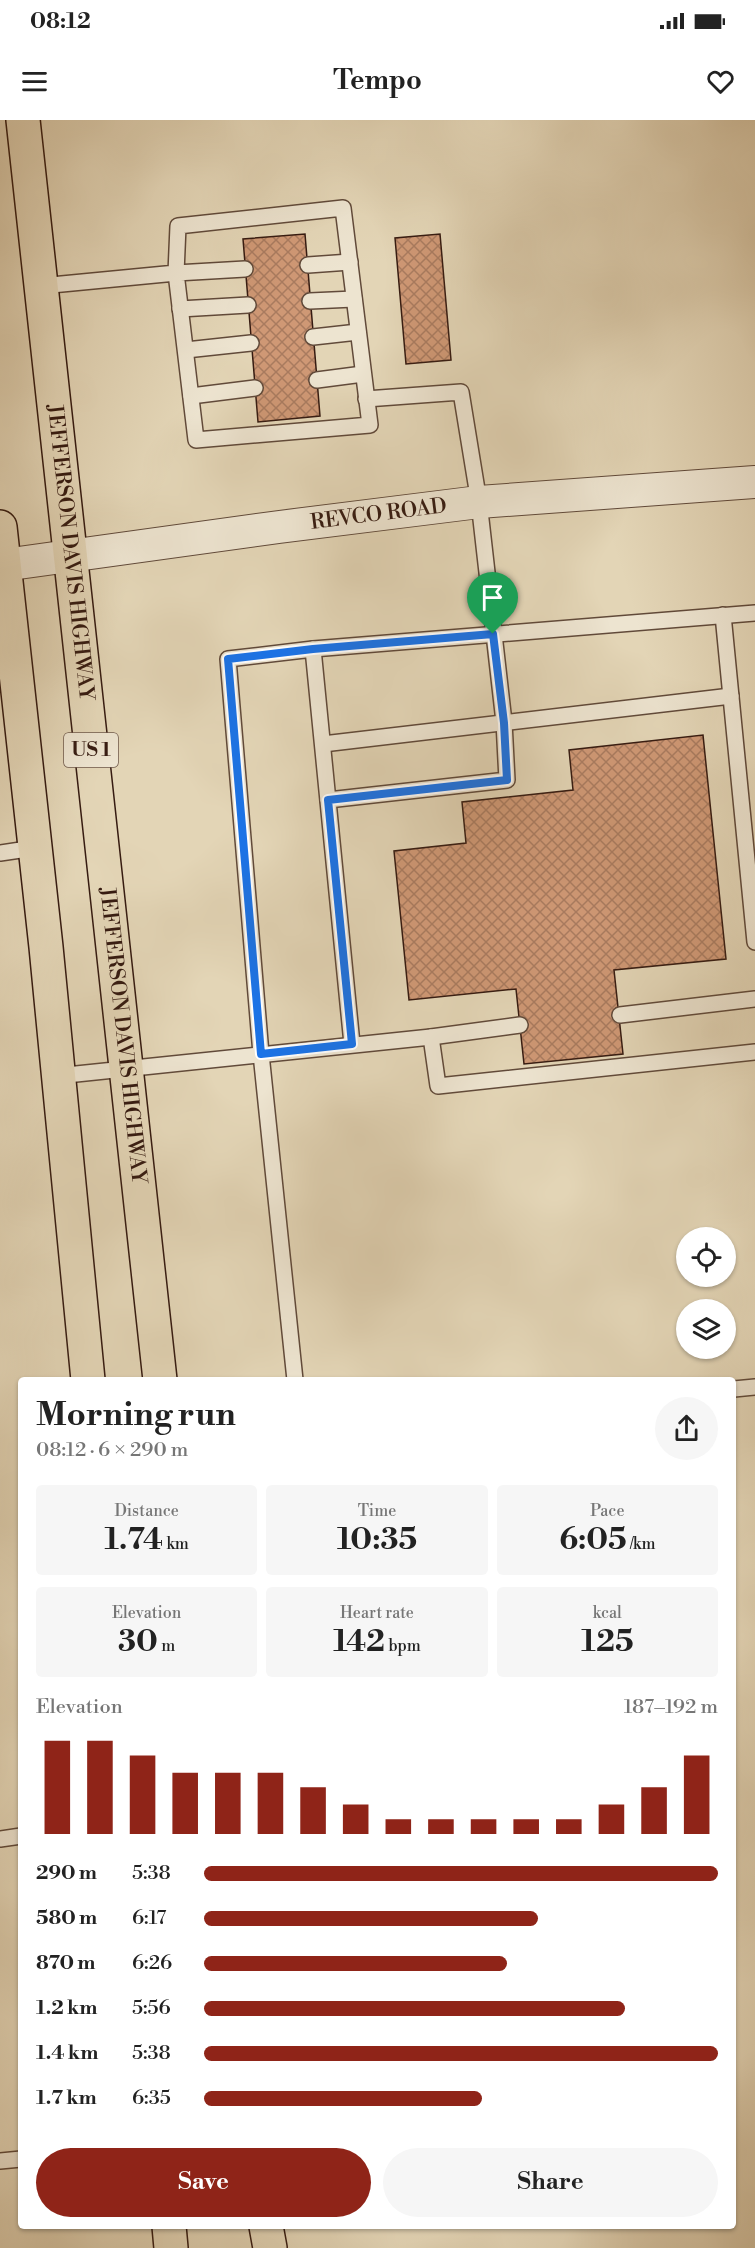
<!DOCTYPE html>
<html lang="en">
<head>
<meta charset="utf-8">
<style>
	body { margin:0; font-family:"Libre Bodoni",serif; background:#f6f6f6; color:#222; height:100vh; display:flex; flex-direction:column; font-size:22px; white-space:nowrap }
	* { box-sizing:border-box; margin:0 }
	p { font-size:20px; color:#767676 }
	.icon { flex:none; width:33px; height:33px; fill:none; stroke:currentColor; stroke-width:2; stroke-linecap:round; stroke-linejoin:round }
	.map { position:relative; flex:1; overflow:hidden }
	.drawer { position:absolute; left:18px; top:1257px; width:718px; height:852px; display:flex; flex-direction:column; background:#fff; border-radius:6px; box-shadow:0 2px 4px #0004 }
	.drawer>* { flex:none }
	.fabs { position:absolute; left:676px; top:1107px; display:grid; gap:12px }
	.fabs a { display:grid; place-items:center; width:60px; height:60px; border-radius:50%; background:#fff; box-shadow:0 2px 4px #0004; font-size:30px }
	.pin { position:absolute; display:grid; place-items:center; width:51px; height:51px; color:#fff; margin:-62px -26px; border-radius:50% 50% 50% 0; rotate:-45deg; box-shadow:0 0 6px #0007 }
	.pin .icon { rotate:45deg }
	.round { display:grid; place-items:center; flex:none; width:63px; height:63px; border-radius:32px; background:#f6f6f6 }
	.head { display:flex; align-items:center; justify-content:space-between; height:102px; padding:0 18px }
	h1 { font-size:33px; font-weight:700; line-height:45px }
	.stats { display:grid; grid-template-columns:repeat(3,1fr); gap:9px; height:102px; padding:6px 18px }
	.stats div { display:grid; align-content:center; border-radius:6px; background:#f6f6f6; text-align:center }
	.stats b { font-size:30px; font-weight:700 }
	.stats small { font-size:16px; font-weight:400 }
	.stats p { font-size:16px }
	.chart { height:168px; padding:12px 18px }
	.chart p { display:flex; justify-content:space-between }
	.chart svg { width:100%; height:108px; margin-top:6px; stroke:#8f2418; stroke-width:6 }
	.action { display:flex; gap:12px; margin-top:auto; padding:12px 18px }
	.action a { flex:1; height:69px; border-radius:36px; background:#8f2418; color:#fff; font-size:24px; font-weight:700; line-height:69px; text-align:center }
	.action a+a { background:#f6f6f6; color:#222 }
	ul { padding:0 18px; list-style:none; font-size:20px }
	li { display:grid; grid-template-columns:96px 72px 1fr; align-items:center; height:45px }
	li i { height:15px; border-radius:8px; background:#8f2418 }
	.status { display:flex; justify-content:space-between; align-items:center; height:42px; padding:0 30px; background:#fff; direction:ltr }
	.status svg { height:16px; fill:currentColor }
	header { display:flex; justify-content:space-between; align-items:center; height:78px; padding:0 18px; background:#fff; font-size:27px; font-weight:700 }
	.map>svg:first-child { display:block }
	.building { fill:url(#building-cross-hatch); stroke:#361b11; stroke-width:1.5 }
	.lines { fill:none; stroke-linecap:round; stroke-linejoin:round }
	.service-casing { stroke:#614a3a; stroke-width:18 }
	.minor-casing { stroke:#614a3a; stroke-width:34 }
	.trunk-casing { stroke:#361b11; stroke-width:36 }
	.service { stroke:#ede4d0; stroke-width:15 }
	.minor { stroke:#ede4d0; stroke-width:32 }
	.trunk { stroke:#e3d5b6; stroke-width:33 }
	.route-casing { stroke:#fff; stroke-width:12 }
	.route { stroke:#1a73e8; stroke-width:8 }
	.labels { text-anchor:middle; dominant-baseline:central; stroke-width:6; stroke-linejoin:round; paint-order:stroke }
	.shield { fill:#ede4d0; stroke:#6d574a; stroke-width:1.5 }
	.shield-label { font-size:20px; font-weight:bold; fill:#361b11 }
	.street-label { font-size:21px; fill:#361b11; stroke:#ede4d0 }
</style>
</head>
<body>
<div class="status"><b>08:12</b><svg viewBox="0 0 49 12"><path d="M0 12V9h3v3zM5 12V6h3v6zM10 12V3h3v9zM15 12V0h3v12zM26 1h20v11H26zM47 4h2v5h-2z"/></svg></div>
<header><svg class="icon" aria-label="menu" viewBox="0 0 24 24"><path d="M4 6h16M4 12h16M4 18h16"/></svg>Tempo<svg class="icon" aria-label="heart" viewBox="0 0 24 24"><path d="M12 20l-8-8c-3-5 5-10 8-4 3-6 11-1 8 4z"/></svg></header>
<div class="map">
<svg width="755" height="2128" viewBox="0 0 755 2128">
	<defs>
		<pattern id="building-cross-hatch" width="8" height="8" patternUnits="userSpaceOnUse" patternTransform="scale(1.5)"><rect width="8" height="8" fill="#cf9875"/><path d="M0 0l8 8M0 8l8-8" fill="none" stroke="#a97b5f"/></pattern>
	</defs>
	<rect width="100%" height="100%" fill="#e3d5b6"/>
	<filter id="stains"><feTurbulence type="fractalNoise" baseFrequency=".00333" numOctaves="4"/><feColorMatrix values="0 0 0 0 .2 0 0 0 0 .09 0 0 0 0 .02 0 0 0 .5 -.17"/></filter>
	<radialGradient id="worn" r=".72"><stop offset=".6" stop-color="#630" stop-opacity="0"/><stop offset="1" stop-color="#630" stop-opacity=".3"/></radialGradient>
	<g class="building">
		<polygon points="305,114 320,296 258,302 243,119"/>
		<polygon points="440,114 451,240 406,244 395,118"/>
		<polygon points="703,615 726,839 614,850 623,934 524,944 516,869 409,880 394,731 466,723 462,682 573,670 569,630"/>
	</g>
	<g class="lines">
		<g class="service-casing">
			<g id="service">
				<polyline points="308,145 350,142"/>
				<polyline points="41,166 176,153 196,320 370,305 343,88 178,106 176,153 245,149"/>
				<polyline points="310,181 354,179"/>
				<polyline points="180,189 248,185"/>
				<polyline points="313,217 358,212"/>
				<polyline points="186,230 251,223"/>
				<polyline points="317,260 363,254"/>
				<polyline points="191,276 255,268"/>
				<polyline points="723,495 755,822"/>
				<polyline points="313,529 755,493"/>
				<polyline points="323,624 731,576"/>
				<polyline points="328,680 507,660 504,602 479,382 461,272 366,279"/>
				<polyline points="0,733 34,728"/>
				<polyline points="620,895 755,879"/>
				<polyline points="431,917 520,905"/>
				<polyline points="57,956 431,917 438,966 755,932"/>
				<polyline points="295,1260 261,934 228,539 313,529 352,924"/>
				<polyline points="734,1269 755,1267"/>
				<polyline points="0,1719 21,1716"/>
				<polyline points="0,2041 21,2039"/>
			</g>
		</g>
		<g class="minor-casing">
			<g id="minor">
				<path id="s1" d="M4 445 279 407 479 382 755 362"/>
			</g>
		</g>
		<g class="trunk-casing">
			<g id="trunk">
				<path id="s2" d="M23 0 160 1260"/>
				<polyline points="0,407 46,827 88,1260"/>
				<polyline points="169,2106 171,2128"/>
				<polyline points="266,2106 270,2128"/>
			</g>
		</g>
		<use href="#service" class="service"/>
		<use href="#minor" class="minor"/>
		<use href="#trunk" class="trunk"/>
	</g>
	<g class="lines">
		<g class="route-casing">
			<polygon id="route" points="493,514 504,603 507,660 328,680 352,924 261,934 228,539 313,529"/>
		</g>
		<use href="#route" class="route"/>
	</g>
	<g class="labels">
		<rect class="shield" x="64" y="613" width="54" height="34" rx="4.5"/>
		<g class="shield-label">
			<text x="91" y="630">US 1</text>
		</g>
		<g class="street-label">
			<text stroke="none"><textPath href="#s1" startOffset="378">REVCO ROAD</textPath></text>
			<text stroke="none"><textPath href="#s2" startOffset="435">JEFFERSON DAVIS HIGHWAY</textPath></text>
			<text stroke="none"><textPath href="#s2" startOffset="921">JEFFERSON DAVIS HIGHWAY</textPath></text>
		</g>
	</g>
	<rect width="100%" height="100%" filter="url(#stains)"/>
	<rect width="100%" height="100%" fill="url(#worn)"/>
</svg>
<div class="fabs">
<a><svg class="icon" aria-label="locate" viewBox="0 0 24 24"><circle cx="12" cy="12" r="6"/><path d="M12 2v4M12 18v4M2 12h4M18 12h4"/></svg></a>
<a><svg class="icon" aria-label="layers" viewBox="0 0 24 24"><path d="M12 4l9 5-9 5-9-5zM3 14l9 5 9-5"/></svg></a>
</div>
<div class="pin" style="left:493px;top:514px;background:#1e9e55"><svg class="icon" aria-label="arrive" viewBox="0 0 24 24"><path d="M6 21V4h12l-3 4 3 4H6"/></svg></div>
<section class="drawer">
<div class="head"><div><h1>Morning run</h1><p>08:12 · 6 × 290 m</p></div><a class="round"><svg class="icon" aria-label="share" viewBox="0 0 24 24"><path d="M12 15V3M7 8l5-5 5 5M5 13v7h14v-7"/></svg></a></div>
<div class="stats">
<div><p>Distance</p><b>1.74<small> km</small></b></div>
<div><p>Time</p><b>10:35</b></div>
<div><p>Pace</p><b>6:05<small> /km</small></b></div>
</div>
<div class="stats">
<div><p>Elevation</p><b>30<small> m</small></b></div>
<div><p>Heart rate</p><b>142<small> bpm</small></b></div>
<div><p>kcal</p><b>125</b></div>
</div>
<div class="chart"><p><span>Elevation</span>187–192 m</p>
<svg viewBox="0 0 160 44" preserveAspectRatio="none"><path d="M5 44V6M15 44V6M25 44V12M35 44V19M45 44V19M55 44V19M65 44V25M75 44V32M85 44V38M95 44V38M105 44V38M115 44V38M125 44V38M135 44V32M145 44V25M155 44V12"/></svg>
</div>
<ul>
<li><b>290 m</b>5:38<i style="width:100%"></i></li>
<li><b>580 m</b>6:17<i style="width:65%"></i></li>
<li><b>870 m</b>6:26<i style="width:59%"></i></li>
<li><b>1.2 km</b>5:56<i style="width:82%"></i></li>
<li><b>1.4 km</b>5:38<i style="width:100%"></i></li>
<li><b>1.7 km</b>6:35<i style="width:54%"></i></li>
</ul>
<div class="action"><a>Save</a><a>Share</a></div>
</section>
</div>
</body>
</html>
